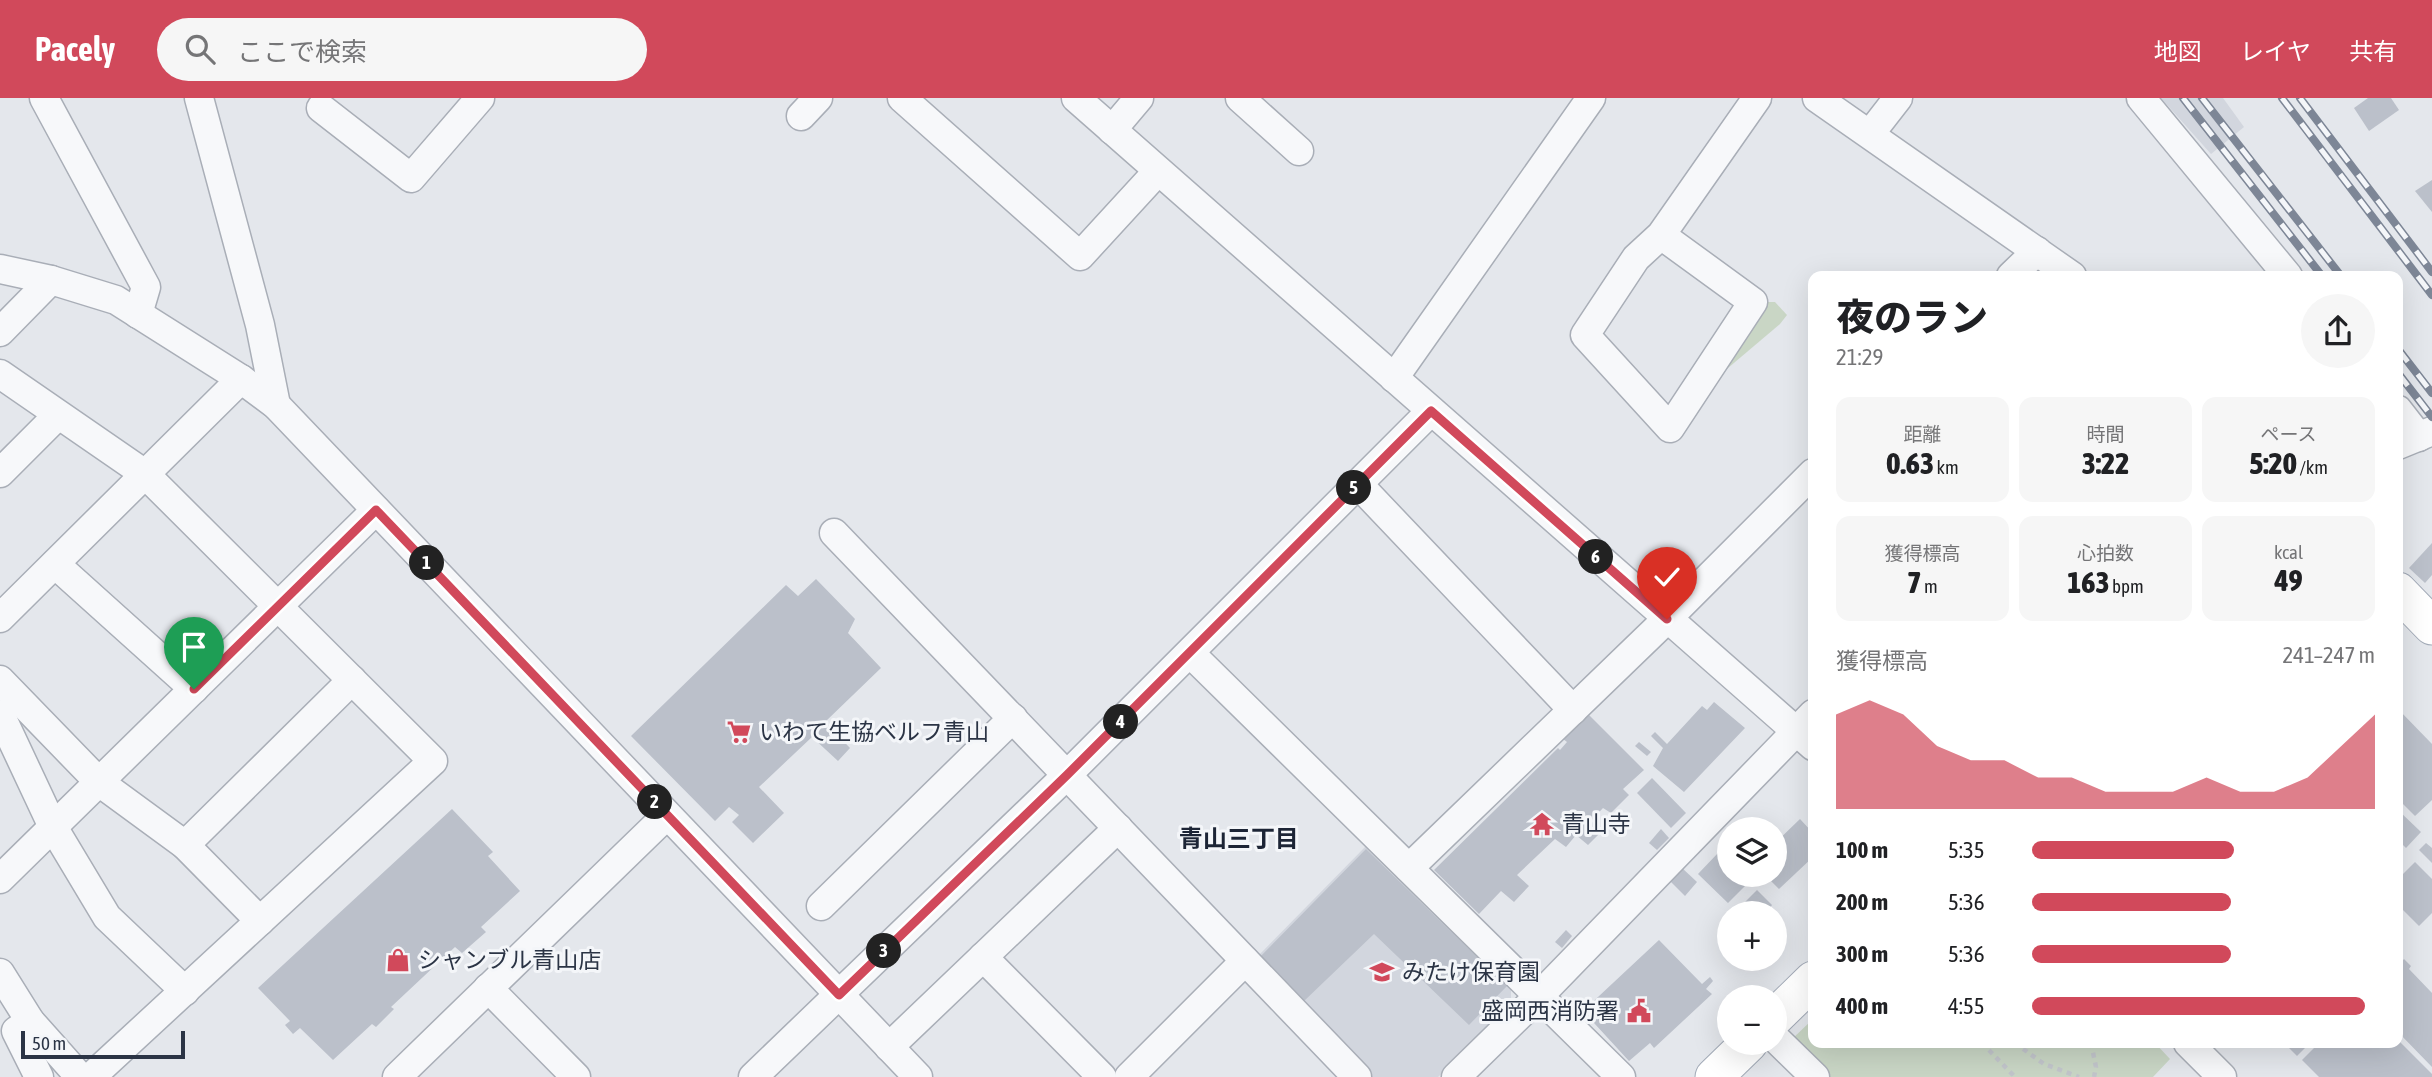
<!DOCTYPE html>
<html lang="ja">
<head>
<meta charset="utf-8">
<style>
	body { margin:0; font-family:"Asap Condensed","Noto Sans JP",sans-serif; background:#f6f6f6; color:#202124; height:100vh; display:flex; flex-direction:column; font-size:26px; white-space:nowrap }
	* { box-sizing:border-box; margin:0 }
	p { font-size:23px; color:#757577 }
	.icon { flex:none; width:38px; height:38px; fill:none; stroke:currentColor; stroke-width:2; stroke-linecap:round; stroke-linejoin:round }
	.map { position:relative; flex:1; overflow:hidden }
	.drawer { position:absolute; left:1808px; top:173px; width:595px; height:777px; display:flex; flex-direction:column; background:#fff; border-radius:14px; box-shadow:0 7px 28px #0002 }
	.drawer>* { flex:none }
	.fabs { position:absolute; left:1717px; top:719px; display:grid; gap:14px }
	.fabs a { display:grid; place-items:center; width:70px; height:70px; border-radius:50%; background:#fff; box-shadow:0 7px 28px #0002; font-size:35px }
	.scale { position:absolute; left:21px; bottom:18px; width:164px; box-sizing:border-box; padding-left:7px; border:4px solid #2b3445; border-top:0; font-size:19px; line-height:24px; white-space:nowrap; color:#2b3445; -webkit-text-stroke:5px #f4f6f9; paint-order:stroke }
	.pin { position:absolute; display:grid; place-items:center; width:60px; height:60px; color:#fff; margin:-72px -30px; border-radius:50% 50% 50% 0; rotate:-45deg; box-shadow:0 0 7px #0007 }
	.pin .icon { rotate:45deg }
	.km { position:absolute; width:35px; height:35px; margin:-18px; border-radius:50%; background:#222; color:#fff; font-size:19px; line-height:35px; text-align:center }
	.round { display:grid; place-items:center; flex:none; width:74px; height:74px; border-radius:37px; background:#f6f6f6 }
	.headline { display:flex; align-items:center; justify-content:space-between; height:119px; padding:0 28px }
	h1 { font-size:38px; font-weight:800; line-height:52px }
	.figures { display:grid; grid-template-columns:repeat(3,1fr); gap:10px; height:119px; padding:7px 28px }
	.figures div { display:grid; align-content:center; border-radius:14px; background:#f6f6f6; text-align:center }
	.figures b { font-size:30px; font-weight:800 }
	.figures small { font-size:19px; font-weight:400 }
	.figures p { font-size:19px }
	.chart { height:196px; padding:14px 28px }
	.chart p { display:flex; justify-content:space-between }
	.chart svg { width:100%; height:126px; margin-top:7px; fill:#d1495b; opacity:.7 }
	ul { padding:0 28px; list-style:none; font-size:23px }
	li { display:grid; grid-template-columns:112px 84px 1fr; align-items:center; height:52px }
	li i { height:18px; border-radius:9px; background:#d1495b }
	header { display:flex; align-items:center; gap:42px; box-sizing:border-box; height:98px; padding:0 35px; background:#d1495b; color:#fff }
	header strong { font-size:33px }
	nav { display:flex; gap:38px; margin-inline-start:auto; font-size:24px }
	.search { width:490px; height:63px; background:#f6f6f6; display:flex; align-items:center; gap:18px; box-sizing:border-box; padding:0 24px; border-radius:38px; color:#757577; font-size:26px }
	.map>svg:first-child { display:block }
	.built { fill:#d2d6de }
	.green { fill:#c9d6c5 }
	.building { fill:#bbc0ca }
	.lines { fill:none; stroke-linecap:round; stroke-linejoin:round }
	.minor-casing { stroke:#a9aeb7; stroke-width:31 }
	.major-casing { stroke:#a3abb8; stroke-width:39 }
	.path { stroke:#c2c5cb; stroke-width:4.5; stroke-dasharray:5 5; stroke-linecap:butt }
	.minor { stroke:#f7f8fa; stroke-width:28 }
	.major { stroke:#fff; stroke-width:37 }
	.rail-casing { stroke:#7d8696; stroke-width:8 }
	.rail { stroke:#f4f6f9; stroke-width:5; stroke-dasharray:16; stroke-linecap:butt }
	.route-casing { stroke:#fff; stroke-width:14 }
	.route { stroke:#d1495b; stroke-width:9 }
	.labels { text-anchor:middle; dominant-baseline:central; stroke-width:6; stroke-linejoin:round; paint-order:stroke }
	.poi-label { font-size:23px; fill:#2b3445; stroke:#f4f6f9; text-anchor:start }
	.neighbourhood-label { font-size:24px; font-weight:bold; fill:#1d2536; stroke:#f4f6f9 }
</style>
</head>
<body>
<header>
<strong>Pacely</strong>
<div class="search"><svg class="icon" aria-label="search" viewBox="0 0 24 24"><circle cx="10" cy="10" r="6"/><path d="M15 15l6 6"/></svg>ここで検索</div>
<nav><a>地図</a><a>レイヤ</a><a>共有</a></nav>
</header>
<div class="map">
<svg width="2432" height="979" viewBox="0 0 2432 979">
	<rect width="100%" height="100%" fill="#e4e7ec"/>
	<g class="built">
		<polygon points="2161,0 2223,0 2244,29 2211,56"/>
		<polygon points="1367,747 1511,886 1511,909 1438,979 1372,979 1254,862"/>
	</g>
	<g class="green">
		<polygon points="1762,204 1775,204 1787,217 1780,226 1702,292"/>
		<polygon points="1813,921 1813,945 2155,945 2170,961 2153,979 1826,979 1790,943"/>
	</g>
	<g class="building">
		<polygon points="2368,0 2391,0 2399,12 2369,33 2354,10"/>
		<polygon points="2432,82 2432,114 2415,93"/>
		<polygon points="2432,445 2432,477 2425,485 2409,470"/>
		<polygon points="816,481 855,521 848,535 881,570 825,624 850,650 838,663 812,639 759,689 784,715 753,745 732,724 739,717 729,709 715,723 631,638 786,487 798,498"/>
		<polygon points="1714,604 1745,630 1684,694 1653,668 1663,650 1651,638 1655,634 1667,646 1702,608 1707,612"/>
		<polygon points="2398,611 2432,646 2432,702 2415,718 2398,701"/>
		<polygon points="1589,617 1644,672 1623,691 1629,697 1611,715 1603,710 1591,723 1602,733 1588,747 1576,737 1566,749 1555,741 1517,777 1529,788 1514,804 1501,793 1479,816 1434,772 1558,650 1560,652 1567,644 1563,641"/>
		<polygon points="1639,644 1651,654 1647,658 1635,648"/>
		<polygon points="1652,680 1686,715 1671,730 1637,695"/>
		<polygon points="452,711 493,754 488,758 520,793 481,829 486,834 462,855 455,849 391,909 394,911 376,929 372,926 333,962 300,930 293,936 285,927 290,923 258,890"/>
		<polygon points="2398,712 2421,734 2406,750 2398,742"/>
		<polygon points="1800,721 1813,735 1813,759 1779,791 1765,777 1774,777 1774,746"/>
		<polygon points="1661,731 1669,740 1657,752 1649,745"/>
		<polygon points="2426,745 2432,750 2432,765 2419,752"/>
		<polygon points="1366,751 1507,888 1469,927 1374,836 1303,904 1259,860"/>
		<polygon points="1718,755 1729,765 1729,777 1742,777 1749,784 1728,805 1698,776"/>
		<polygon points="2415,764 2432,781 2432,815 2419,828 2398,807 2398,781"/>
		<polygon points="1681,769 1697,784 1685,798 1669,782"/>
		<polygon points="1757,792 1772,807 1765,816 1739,816 1736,813"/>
		<polygon points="1566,832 1572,838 1562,850 1555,844"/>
		<polygon points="1659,842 1702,886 1710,879 1713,883 1706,891 1712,896 1654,950 1650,945 1629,963 1583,913"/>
		<polygon points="1738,861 1758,861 1748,870"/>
		<polygon points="2404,861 2411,868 2409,871 2432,895 2432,969 2398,934 2398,868"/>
		<polygon points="2398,942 2432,976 2432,979 2319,979 2302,962 2319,945 2398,945"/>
		<polygon points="2284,945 2310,945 2297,958"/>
	</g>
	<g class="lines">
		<g class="minor-casing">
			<g id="minor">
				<polyline points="44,0 146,189 138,216"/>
				<polyline points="199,0 260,227 276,307"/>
				<polyline points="902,0 1080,158 1158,73"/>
				<polyline points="1076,0 1813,648"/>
				<polyline points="1240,0 1299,53"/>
				<polyline points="1817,0 2072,178"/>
				<polyline points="2141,0 2288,178"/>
				<polyline points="321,10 411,80 480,0"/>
				<polyline points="801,18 818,0"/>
				<polyline points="1112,32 1139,0"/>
				<polyline points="1870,36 1898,0"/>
				<polyline points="1661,137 1753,204 1670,330 1585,237 1636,160 1661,137 1757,0"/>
				<polyline points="0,171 51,182 116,202 241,281 276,307 918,979"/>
				<polyline points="2011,178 2037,153"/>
				<polyline points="0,234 51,182"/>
				<polyline points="0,276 145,376 433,663 91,979"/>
				<polyline points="1394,280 1591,0"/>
				<polyline points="2398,312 2419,339"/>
				<polyline points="2398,347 2432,333"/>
				<polyline points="0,375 58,317"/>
				<polyline points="1358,386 1573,612"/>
				<polyline points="834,435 1357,979"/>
				<polyline points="55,466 194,591"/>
				<polyline points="0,520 241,281"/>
				<polyline points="1190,555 1621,979"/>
				<polyline points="0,582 99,684 185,747 352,582"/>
				<polyline points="0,616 53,729 107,819 185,893"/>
				<polyline points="185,747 260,823"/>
				<polyline points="1409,770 1667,521 1813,375"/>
				<polyline points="0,781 376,412"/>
				<polyline points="821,808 1013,620"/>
				<polyline points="983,859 1102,979"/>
				<polyline points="0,875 30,923 80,979"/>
				<polyline points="488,890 576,979"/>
				<polyline points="30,923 16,933 39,979"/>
				<polyline points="1774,939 1815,979"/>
				<polyline points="2188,945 2222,979"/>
				<polyline points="889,949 1118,730"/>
				<polyline points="397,979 667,717"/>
				<polyline points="753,979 1067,677 1431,313"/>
				<polyline points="1129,979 1245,863"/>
				<polyline points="1456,979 1539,898 1813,616"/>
			</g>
		</g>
		<g class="major-casing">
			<g id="major">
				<polyline points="2398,493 2432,528"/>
				<polyline points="1774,920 1813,882"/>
				<polyline points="1714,979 1749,945"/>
			</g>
		</g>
		<g class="path">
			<polyline points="1982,945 2015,979"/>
			<polyline points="2015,945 2044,966 2079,979"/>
			<polyline points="2091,945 2096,969 2094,979"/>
		</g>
		<use href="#minor" class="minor"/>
		<use href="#major" class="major"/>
		<g class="rail-casing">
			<g id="rail">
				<polyline points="2183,0 2322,178"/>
				<polyline points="2202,0 2341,178"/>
				<polyline points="2282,0 2432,197"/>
				<polyline points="2300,0 2432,174"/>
				<polyline points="2398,251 2432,295"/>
				<polyline points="2398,275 2432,319"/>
			</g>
		</g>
		<use href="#rail" class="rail"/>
	</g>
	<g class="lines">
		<g class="route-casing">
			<polyline id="route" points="194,591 376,412 839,897 1067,677 1431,313 1667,521"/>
		</g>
		<use href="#route" class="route"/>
	</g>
	<defs>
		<g id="supermarket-bare" transform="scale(1.89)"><path d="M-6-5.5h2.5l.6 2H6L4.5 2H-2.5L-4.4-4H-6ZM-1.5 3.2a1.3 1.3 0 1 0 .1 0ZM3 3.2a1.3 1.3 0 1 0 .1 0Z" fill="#d1495b" stroke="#f4f6f9" stroke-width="2.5" paint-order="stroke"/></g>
		<g id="temple-bare" transform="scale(1.89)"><path d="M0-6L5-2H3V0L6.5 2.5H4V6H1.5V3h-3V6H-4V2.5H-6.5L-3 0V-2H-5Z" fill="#d1495b" stroke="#f4f6f9" stroke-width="2.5" paint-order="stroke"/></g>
		<g id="shop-bare" transform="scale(1.89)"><path d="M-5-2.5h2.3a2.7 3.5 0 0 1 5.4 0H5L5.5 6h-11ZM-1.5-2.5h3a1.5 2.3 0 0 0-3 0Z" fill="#d1495b" stroke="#f4f6f9" stroke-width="2.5" paint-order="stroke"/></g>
		<g id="school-bare" transform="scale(1.89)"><path d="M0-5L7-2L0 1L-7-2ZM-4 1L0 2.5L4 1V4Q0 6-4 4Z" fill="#d1495b" stroke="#f4f6f9" stroke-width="2.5" paint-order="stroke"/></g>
		<g id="civic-bare" transform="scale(1.89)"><path d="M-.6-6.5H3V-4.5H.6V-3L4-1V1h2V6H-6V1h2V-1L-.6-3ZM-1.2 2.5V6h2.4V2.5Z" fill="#d1495b" stroke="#f4f6f9" stroke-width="2.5" paint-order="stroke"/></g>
	</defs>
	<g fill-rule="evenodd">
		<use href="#supermarket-bare" x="739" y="634"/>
		<use href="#temple-bare" x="1542" y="726"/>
		<use href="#shop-bare" x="398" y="862"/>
		<use href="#school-bare" x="1382" y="874"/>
		<use href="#civic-bare" x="1639" y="913"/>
	</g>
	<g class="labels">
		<g class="poi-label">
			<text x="759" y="634">いわて生協ベルフ青山</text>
			<text x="1562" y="726">青山寺</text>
			<text x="418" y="862">シャンブル青山店</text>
			<text x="1402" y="874">みたけ保育園</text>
			<text x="1619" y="913" text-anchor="end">盛岡西消防署</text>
		</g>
		<g class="neighbourhood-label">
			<text x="1239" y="740">青山三丁目</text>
		</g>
	</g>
</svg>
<div class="fabs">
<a><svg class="icon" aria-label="layers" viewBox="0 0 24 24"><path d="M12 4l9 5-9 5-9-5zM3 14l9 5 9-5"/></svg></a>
<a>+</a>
<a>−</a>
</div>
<div class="scale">50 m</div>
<div class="pin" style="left:194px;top:591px;background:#1e9e55"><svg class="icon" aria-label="arrive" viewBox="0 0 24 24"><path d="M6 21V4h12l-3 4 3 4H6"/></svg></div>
<div class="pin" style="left:1667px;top:521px;background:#d93025"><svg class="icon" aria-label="check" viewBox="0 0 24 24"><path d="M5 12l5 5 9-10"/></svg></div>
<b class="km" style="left:427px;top:465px">1</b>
<b class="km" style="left:655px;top:704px">2</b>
<b class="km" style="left:884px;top:853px">3</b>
<b class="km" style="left:1121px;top:624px">4</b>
<b class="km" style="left:1354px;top:390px">5</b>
<b class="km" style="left:1596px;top:459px">6</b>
<section class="drawer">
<div class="headline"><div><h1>夜のラン</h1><p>21:29</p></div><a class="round"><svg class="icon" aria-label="share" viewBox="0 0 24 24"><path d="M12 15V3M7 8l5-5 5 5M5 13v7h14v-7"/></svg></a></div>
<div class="figures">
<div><p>距離</p><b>0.63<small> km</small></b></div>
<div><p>時間</p><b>3:22</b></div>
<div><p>ペース</p><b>5:20<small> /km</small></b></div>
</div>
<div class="figures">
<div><p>獲得標高</p><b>7<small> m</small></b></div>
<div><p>心拍数</p><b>163<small> bpm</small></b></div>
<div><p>kcal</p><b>49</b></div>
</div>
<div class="chart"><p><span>獲得標高</span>241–247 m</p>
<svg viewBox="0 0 160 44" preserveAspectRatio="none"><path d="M0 44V11L10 6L20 11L30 22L40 27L50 27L60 33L70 33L80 38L90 38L100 38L110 33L120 38L130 38L140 33L150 22L160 11V44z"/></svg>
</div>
<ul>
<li><b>100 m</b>5:35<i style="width:59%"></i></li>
<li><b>200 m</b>5:36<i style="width:58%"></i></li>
<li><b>300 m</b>5:36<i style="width:58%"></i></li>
<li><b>400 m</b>4:55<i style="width:97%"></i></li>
</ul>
</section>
</div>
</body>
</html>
